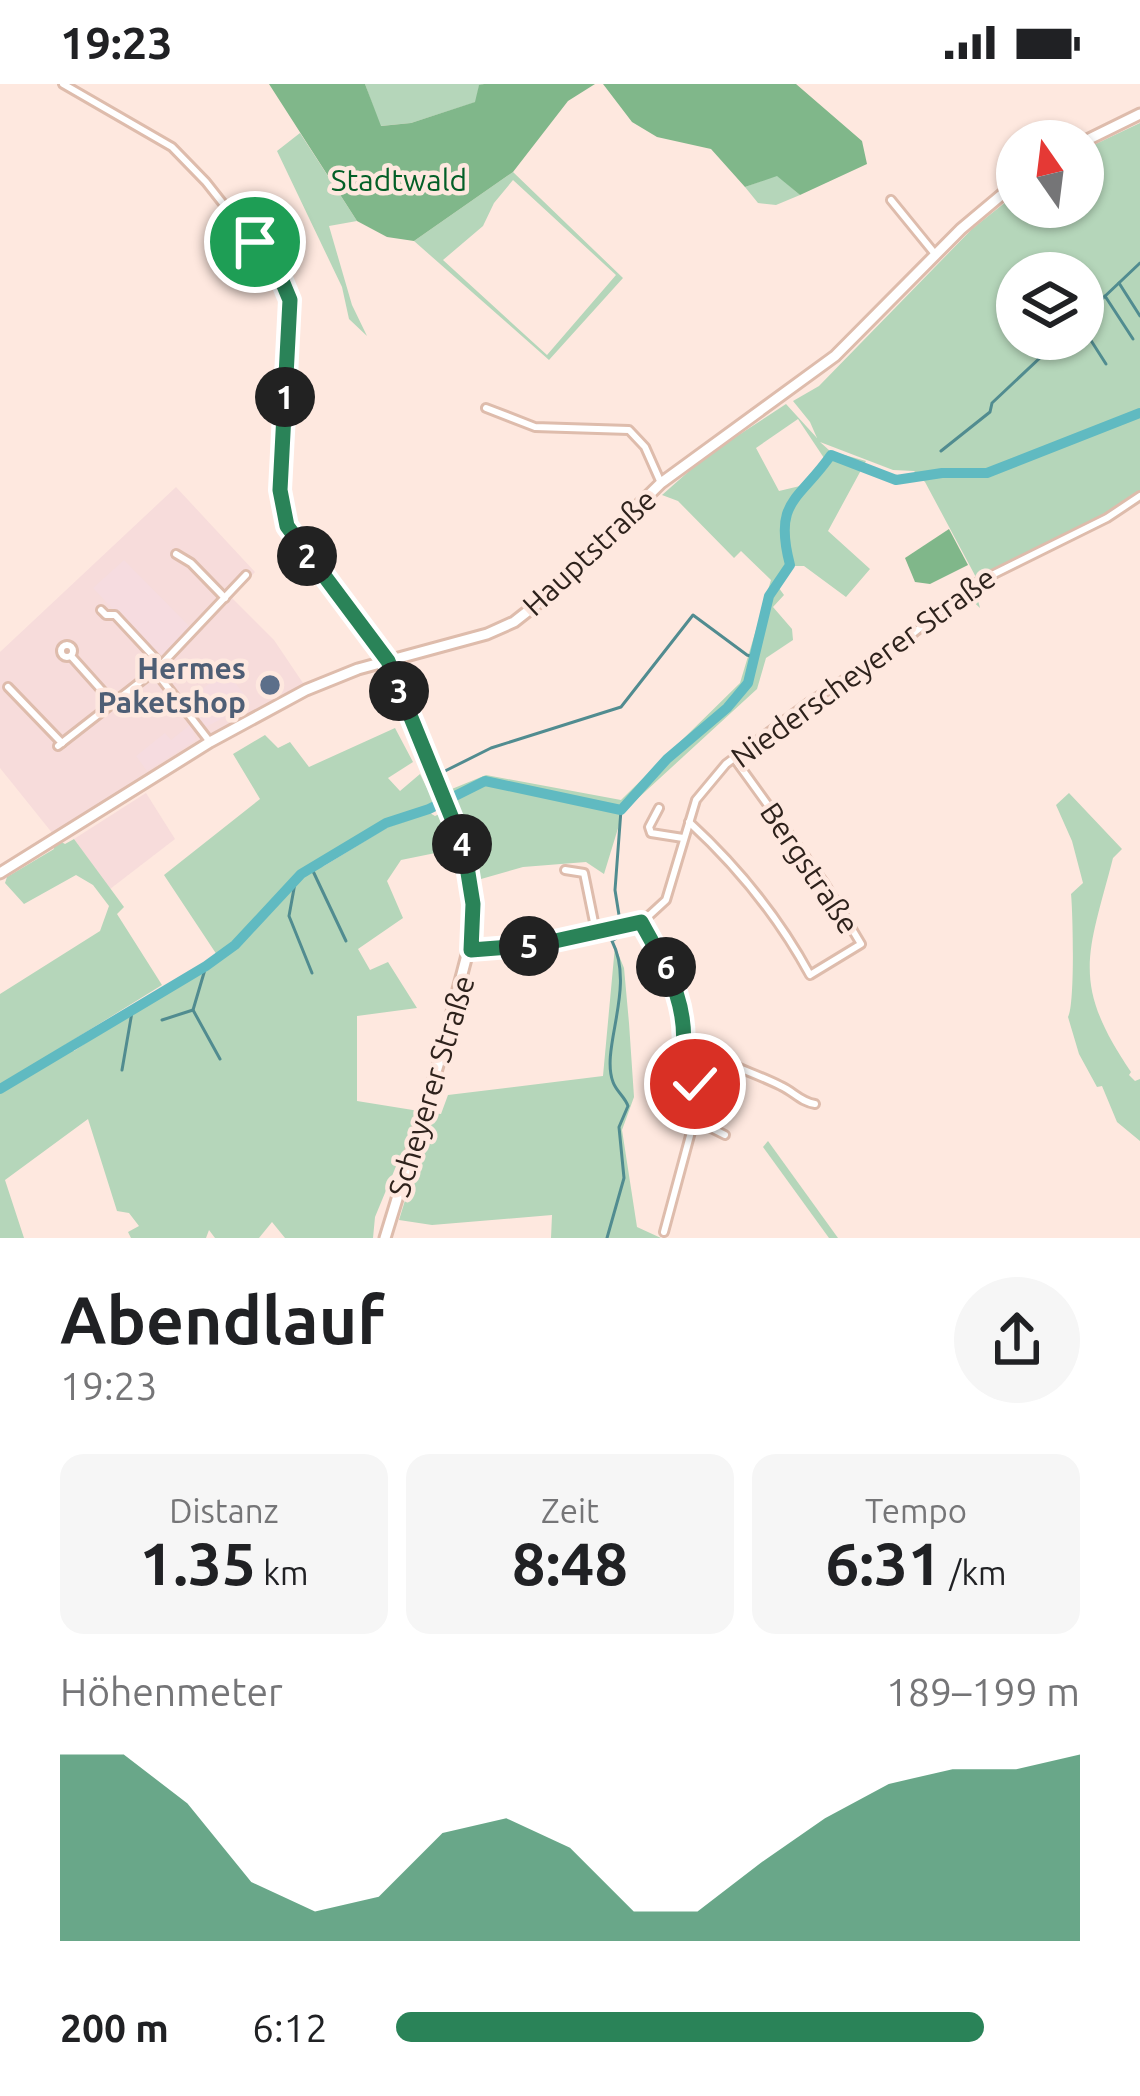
<!DOCTYPE html>
<html lang="de">
<head>
<meta charset="utf-8">
<style>
	body { margin:0; font-family:Ubuntu,sans-serif; background:#f6f6f6; color:#202124; height:100vh; display:flex; flex-direction:column; font-size:45px; white-space:nowrap }
	* { box-sizing:border-box; margin:0 }
	p { font-size:39px; color:#757577 }
	.icon { flex:none; width:66px; height:66px; fill:none; stroke:currentColor; stroke-width:2; stroke-linecap:round; stroke-linejoin:round }
	.map { position:relative; height:1154px; overflow:hidden }
	.panel { display:flex; flex-direction:column; background:#fff; flex:1 }
	.panel>* { flex:none }
	.needle { width:78px; rotate:346deg }
	.controls { position:absolute; left:996px; top:36px; display:grid; gap:24px }
	.controls a { display:grid; place-items:center; width:108px; height:108px; border-radius:50%; background:#fff; box-shadow:0 3px 9px #0004; font-size:60px }
	.pin { position:absolute; display:grid; place-items:center; width:102px; height:102px; color:#fff; margin:-51px; border:6px solid #fff; border-radius:50%; box-shadow:0 3px 12px #0007 }
	.km { position:absolute; width:60px; height:60px; margin:-30px; border-radius:50%; background:#222; color:#fff; font-size:33px; line-height:60px; text-align:center }
	.round { display:grid; place-items:center; flex:none; width:126px; height:126px; border-radius:63px; background:#f6f6f6 }
	.head { display:flex; align-items:center; justify-content:space-between; height:204px; padding:0 60px }
	h1 { font-size:66px; font-weight:700; line-height:90px }
	.figures { display:grid; grid-template-columns:repeat(3,1fr); gap:18px; height:204px; padding:12px 60px }
	.figures div { display:grid; align-content:center; border-radius:24px; background:#f6f6f6; text-align:center }
	.figures b { font-size:60px; font-weight:700 }
	.figures small { font-size:33px; font-weight:400 }
	.figures p { font-size:33px }
	.chart { height:336px; padding:24px 60px }
	.chart p { display:flex; justify-content:space-between }
	.chart svg { width:100%; height:216px; margin-top:12px; fill:#2a8358; opacity:.7 }
	ul { padding:0 60px; list-style:none; font-size:39px }
	li { display:grid; grid-template-columns:192px 144px 1fr; align-items:center; height:90px }
	li i { height:30px; border-radius:15px; background:#2a8358 }
	.status { display:flex; justify-content:space-between; align-items:center; height:84px; padding:0 60px; background:#fff; direction:ltr }
	.status svg { height:33px; fill:currentColor }
	.map>svg:first-child { display:block }
	.commercial { fill:#f7dcdb }
	.industrial { fill:#f6dce0 }
	.green { fill:#b5d6ba; fill-rule:evenodd }
	.forest { fill:#80b78a }
	.lines { fill:none; stroke-linecap:round; stroke-linejoin:round }
	.stream { stroke:#518c90; stroke-width:3 }
	.river { stroke:#60bac1; stroke-width:10 }
	.street-casing { stroke:#debcac; stroke-width:12 }
	.secondary-casing { stroke:#debcac; stroke-width:15 }
	.street { stroke:#fff; stroke-width:6 }
	.secondary { stroke:#fff; stroke-width:9 }
	.route-casing { stroke:#fff; stroke-width:24 }
	.route { stroke:#2a8358; stroke-width:15 }
	.service-dot { fill:#5c6f8a; stroke:#fee8df; stroke-width:4.5 }
	.labels { text-anchor:middle; dominant-baseline:central; stroke-width:9; stroke-linejoin:round; paint-order:stroke }
	.park-label { font-size:30px; fill:#035f27; stroke:#fee8df }
	.street-label { font-size:30px; fill:#2e221c; stroke:#fee8df }
	.service-label { font-size:30px; font-weight:bold; fill:#4e5e75; stroke:#fee8df; text-anchor:end }
</style>
</head>
<body>
<div class="status"><b>19:23</b><svg viewBox="0 0 49 12"><path d="M0 12V9h3v3zM5 12V6h3v6zM10 12V3h3v9zM15 12V0h3v12zM26 1h20v11H26zM47 4h2v5h-2z"/></svg></div>
<div class="map">
<svg width="1140" height="1154" viewBox="0 0 1140 1154">
	<rect width="100%" height="100%" fill="#fee8df"/>
	<g class="commercial">
		<polygon points="176,403 255,488 232,514 274,556 305,602 200,657 53,750 0,684 0,568"/>
		<polygon points="146,709 175,755 110,805 74,755"/>
	</g>
	<g class="industrial">
		<polygon points="124,476 193,546 163,571 155,570 93,504"/>
		<polygon points="226,587 251,619 204,644 185,618"/>
		<polygon points="191,640 196,656 147,687 136,672 165,649 171,656"/>
	</g>
	<g class="green">
		<polygon points="365,0 484,0 479,2 476,18 411,39 380,42"/>
		<path d="M1140 39V412L1106 434 974 501 980 524 964 509 978 497 925 398 914 387 893 386 820 358 830 367 866 377 828 447 870 485 846 513 804 482H790L776 500 784 511 773 523 792 545 793 556 766 574 757 605 623 728 604 790 586 778 523 783 474 797 472 775 442 709 486 691 621 716 740 599 771 496 741 467 734 474 678 417 662 411 705 373 786 320 817 354 810 338 793 317 819 302 972 145 1017 109V123H1083V66ZM1017 189H1083V255H1017ZM798 335 824 374 800 402 779 407 756 364Z"/>
		<polygon points="300,49 357,137 329,142 352,221 367,252 349,235 342,203 277,67"/>
		<path d="M513 88 623 194 549 276 414 157ZM513 96 616 191 547 271 443 176 483 142 494 119Z"/>
		<polygon points="777,91 800,111 776,121 758,119 745,103"/>
		<polygon points="395,644 413,678 388,694 400,707 420,690 435,720 389,735 301,788 324,782 388,743 430,729 435,732 444,728 460,764 401,776 387,797 403,834 358,865 370,886 388,878 417,924 357,932 357,1017 419,1027 403,1075 399,1075 375,1133 373,1154 285,1154 272,1138 259,1154 215,1154 209,1146 206,1154 131,1154 128,1148 139,1142 129,1129 117,1127 88,1035 5,1096 24,1154 0,1154 0,910 100,847 109,822 93,801 76,791 24,820 5,799 7,793 54,765 52,759 58,756 65,760 74,755 124,823 117,830 162,901 65,961 74,967 217,871 164,791 260,715 233,670 265,651 278,664 290,658 309,683"/>
		<path d="M1069 709 1122 765 1113 774C1088 871 1070 898 1131 988L1129 991 1135 997 1140 995V1057L1117 1038 1102 1002 1097 1003 1079 970 1068 933C1075 921 1073 829 1071 810L1083 799 1072 757 1056 721Z"/>
		<polygon points="615,862 624,884 629,939 634,1013 622,1046 637,1143 661,1154 551,1154 552,1131 432,1141 399,1136 432,1029 441,1030 448,1011 603,992"/>
		<polygon points="768,1057 838,1154 829,1154 763,1063"/>
	</g>
	<g class="forest">
		<polygon points="269,0 365,0 381,42 411,39 475,18 479,1 484,0 595,0 568,17 513,88 414,157 387,153 357,137"/>
		<polygon points="603,0 796,0 862,57 867,80 800,111 777,92 745,103 711,65 657,53 632,38"/>
		<polygon points="949,445 968,481 930,500 915,498 905,474"/>
	</g>
	<g class="lines">
		<g class="stream">
			<polyline points="1119,199 1140,232"/>
			<polyline points="1105,212 1133,255"/>
			<polyline points="1083,233 1140,179"/>
			<polyline points="1083,244 1106,280"/>
			<polyline points="941,367 990,328 992,319 1060,255"/>
			<polyline points="441,689 491,664 621,623 693,531 747,571 756,574"/>
			<polyline points="312,785 346,857"/>
			<polyline points="295,799 289,832 312,889"/>
			<polyline points="206,882 193,926 220,975"/>
			<polyline points="162,936 193,926"/>
			<polyline points="122,986 132,928"/>
			<path d="M607 1154 624 1094 619 1043 628 1022C625 1013 616 1007 613 998 600 964 636 904 612 857L622 850 615 806 621 726"/>
		</g>
		<path class="river" d="M0 1005 206 882 235 861 301 790 386 739 429 725 485 697 621 726 667 675 727 624 748 599 769 512 790 481C773 416 799 417 831 371L896 396 942 389H987L1140 329"/>
		<g class="street-casing">
			<g id="street">
				<polyline points="63,0 172,63 206,98 280,192 290,228 280,406 288,442 389,577"/>
				<polyline points="891,116 935,170"/>
				<polyline points="486,324 535,343 629,346 645,363 661,399"/>
				<polyline points="176,470 191,479 225,514"/>
				<polyline points="101,526 106,531 115,531 156,575 159,592 210,658"/>
				<circle cx="67" cy="567" r="6"/>
				<polyline points="71,572 114,620"/>
				<polyline points="8,603 62,659"/>
				<polyline points="58,662 158,584 246,491"/>
				<polyline points="659,724 649,743 651,749 683,754"/>
				<path d="M689 738C738 783 778 832 810 891L861 860 825 800 734 674"/>
				<polyline points="565,786 584,789 596,848"/>
				<path d="M641 839C669 889 692 924 681 983L695 1000 716 1003 735 1011"/>
				<polyline points="471,866 537,861 641,839 666,816 696,716 726,680 808,619 901,559 978,498 1107,434 1140,412"/>
				<path d="M688 952C719 981 745 984 781 1002 794 1008 801 1018 815 1020"/>
				<polyline points="695,1001 695,1036 725,1051"/>
				<polyline points="664,1148 695,1033"/>
			</g>
		</g>
		<g class="secondary-casing">
			<g id="secondary">
				<polyline points="1083,58 1140,30"/>
				<polyline points="0,789 210,658 306,606 358,585 487,550 514,538 542,516 661,399 835,272 961,145 1017,98"/>
				<polyline points="385,1154 439,978 473,848 473,820 464,764 407,631 389,577"/>
			</g>
		</g>
		<use href="#street" class="street"/>
		<use href="#secondary" class="secondary"/>
	</g>
	<g class="lines">
		<g class="route-casing">
			<path id="route" d="M255 158 280 192 290 216 280 406 287 442 388 577 464 764 473 820 471 866 537 861 641 838C669 888 692 925 681 983L695 1000"/>
		</g>
		<use href="#route" class="route"/>
	</g>
	<circle class="service-dot" cx="270" cy="601" r="12"/>
	<g class="labels">
		<g class="park-label">
			<text x="399" y="96">Stadtwald</text>
		</g>
		<g class="street-label">
			<text transform="translate(589 468) rotate(-43)">Hauptstraße</text>
			<text transform="translate(863 583) rotate(-36)">Niederscheyerer Straße</text>
			<text transform="translate(810 784) rotate(56)">Bergstraße</text>
			<text transform="translate(431 1002) rotate(-73)">Scheyerer Straße</text>
		</g>
		<g class="service-label">
			<text x="246" y="584">Hermes<tspan x="246" dy="34">Paketshop</tspan></text>
		</g>
	</g>
</svg>
<div class="controls">
<a><svg class="needle" viewBox="-14 -14 28 28"><path d="M0-13l5 13h-10z" fill="#e53935"/><path d="M0 13l5-13h-10z" fill="#757577"/></svg></a>
<a><svg class="icon" aria-label="layers" viewBox="0 0 24 24"><path d="M12 4l9 5-9 5-9-5zM3 14l9 5 9-5"/></svg></a>
</div>
<div class="pin" style="left:255px;top:158px;background:#1e9e55"><svg class="icon" aria-label="arrive" viewBox="0 0 24 24"><path d="M6 21V4h12l-3 4 3 4H6"/></svg></div>
<div class="pin" style="left:695px;top:1000px;background:#d93025"><svg class="icon" aria-label="check" viewBox="0 0 24 24"><path d="M5 12l5 5 9-10"/></svg></div>
<b class="km" style="left:285px;top:313px">1</b>
<b class="km" style="left:307px;top:472px">2</b>
<b class="km" style="left:399px;top:607px">3</b>
<b class="km" style="left:462px;top:760px">4</b>
<b class="km" style="left:529px;top:862px">5</b>
<b class="km" style="left:666px;top:883px">6</b>
</div>
<section class="panel">
<div class="head"><div><h1>Abendlauf</h1><p>19:23</p></div><a class="round"><svg class="icon" aria-label="share" viewBox="0 0 24 24"><path d="M12 15V3M7 8l5-5 5 5M5 13v7h14v-7"/></svg></a></div>
<div class="figures">
<div><p>Distanz</p><b>1.35<small> km</small></b></div>
<div><p>Zeit</p><b>8:48</b></div>
<div><p>Tempo</p><b>6:31<small> /km</small></b></div>
</div>
<div class="chart"><p><span>Höhenmeter</span>189–199 m</p>
<svg viewBox="0 0 160 44" preserveAspectRatio="none"><path d="M0 44V6L10 6L20 16L30 32L40 38L50 35L60 22L70 19L80 25L90 38L100 38L110 28L120 19L130 12L140 9L150 9L160 6V44z"/></svg>
</div>
<ul>
<li><b>200 m</b>6:12<i style="width:86%"></i></li>
</ul>
</section>
</body>
</html>
